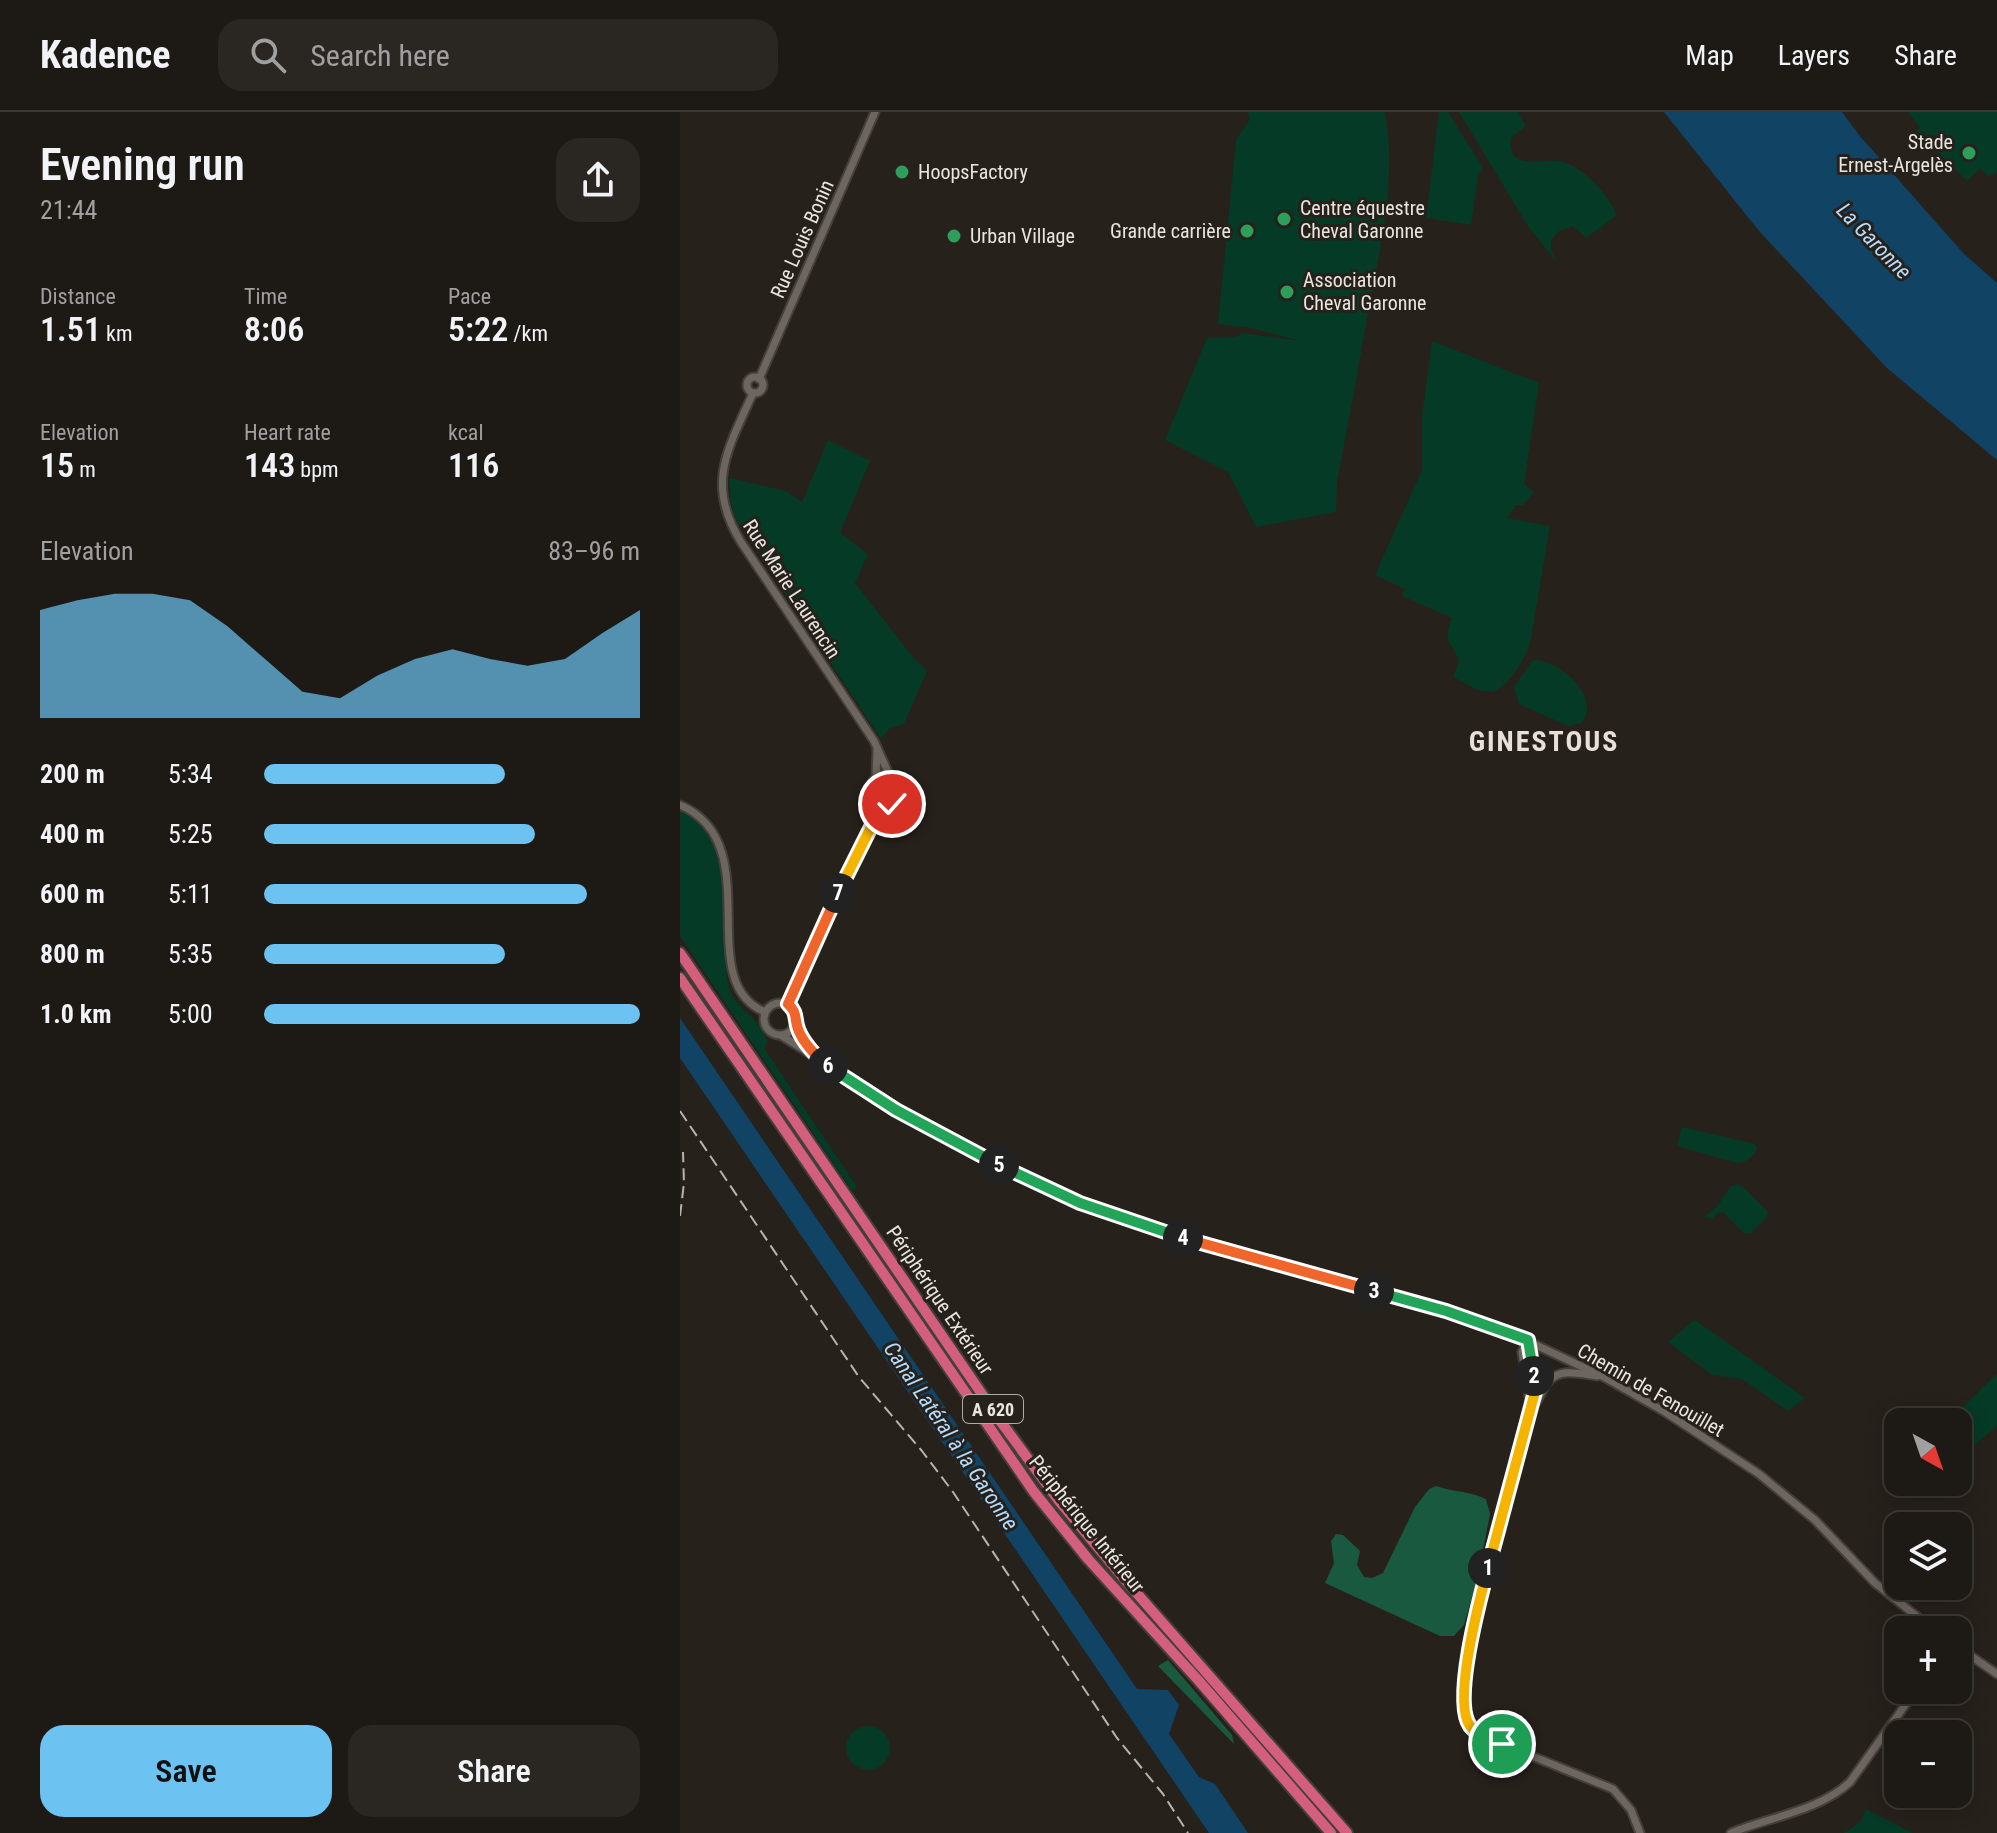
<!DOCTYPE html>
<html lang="en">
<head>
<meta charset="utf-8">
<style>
	body { margin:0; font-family:"Roboto Condensed",sans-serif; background:#2a2622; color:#f1f3f6; height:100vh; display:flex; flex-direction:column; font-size:30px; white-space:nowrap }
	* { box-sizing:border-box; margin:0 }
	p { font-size:26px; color:#a0a0a0 }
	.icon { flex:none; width:44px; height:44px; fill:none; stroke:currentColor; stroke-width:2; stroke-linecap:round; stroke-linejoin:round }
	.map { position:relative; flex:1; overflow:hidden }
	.drawer { display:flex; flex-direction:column; background:#1d1915; width:680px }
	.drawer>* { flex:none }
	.needle { width:52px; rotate:140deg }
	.fabs { position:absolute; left:1204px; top:1296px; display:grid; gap:16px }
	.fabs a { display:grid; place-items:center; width:88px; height:88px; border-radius:16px; background:#1d1915; box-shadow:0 4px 20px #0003,0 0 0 2px #3b3834; font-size:40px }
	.pin { position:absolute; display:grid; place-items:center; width:68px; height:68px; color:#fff; margin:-34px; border:4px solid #fff; border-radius:50%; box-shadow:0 2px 8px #0007 }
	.km { position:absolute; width:40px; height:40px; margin:-20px; border-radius:50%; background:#222; color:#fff; font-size:22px; line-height:40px; text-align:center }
	.round { display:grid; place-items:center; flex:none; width:84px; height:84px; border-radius:24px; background:#2a2622 }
	.summary { display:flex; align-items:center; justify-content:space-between; height:136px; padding:0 40px }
	h1 { font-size:44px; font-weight:600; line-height:60px }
	.stats { display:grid; grid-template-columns:repeat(3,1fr); gap:12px; height:136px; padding:8px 40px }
	.stats div { display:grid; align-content:center }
	.stats b { font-size:34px; font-weight:600 }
	.stats small { font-size:22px; font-weight:400 }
	.stats p { font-size:22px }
	.chart { height:224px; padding:16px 40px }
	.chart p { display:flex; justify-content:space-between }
	.chart svg { width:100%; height:144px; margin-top:8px; fill:#6cc3f2; opacity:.7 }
	.primary-button { display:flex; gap:16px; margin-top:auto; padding:16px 40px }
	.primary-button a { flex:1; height:92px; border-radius:24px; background:#6cc3f2; color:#111; font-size:32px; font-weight:600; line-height:92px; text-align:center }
	.primary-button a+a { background:#2a2622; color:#f1f3f6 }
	ul { padding:0 40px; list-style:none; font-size:26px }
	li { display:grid; grid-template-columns:128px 96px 1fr; align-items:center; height:60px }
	li i { height:20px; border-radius:10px; background:#6cc3f2 }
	header { display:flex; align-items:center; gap:48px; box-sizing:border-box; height:112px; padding:0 40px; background:#1d1915; border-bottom:2px solid #3b3834 }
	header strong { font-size:38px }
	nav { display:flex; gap:44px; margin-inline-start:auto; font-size:28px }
	.search { width:560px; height:72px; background:#2a2622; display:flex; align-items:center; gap:20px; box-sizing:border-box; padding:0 28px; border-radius:24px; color:#a0a0a0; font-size:30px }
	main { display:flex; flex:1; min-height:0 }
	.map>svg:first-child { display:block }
	.green { fill:#053a26 }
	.forest { fill:#19593f }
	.water { fill:#104364 }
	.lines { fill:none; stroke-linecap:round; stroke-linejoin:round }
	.tertiary-casing { stroke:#443f3b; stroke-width:11 }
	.motorway-casing { stroke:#443f3b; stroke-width:14 }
	.tertiary { stroke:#6d665f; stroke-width:7 }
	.motorway { stroke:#d45f7d; stroke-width:10 }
	.rail { stroke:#b8b3af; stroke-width:2; stroke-dasharray:12 6; stroke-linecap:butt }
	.split-1-casing { stroke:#fff; stroke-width:16 }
	.split-2-casing { stroke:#fff; stroke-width:16 }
	.split-3-casing { stroke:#fff; stroke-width:16 }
	.split-4-casing { stroke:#fff; stroke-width:16 }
	.split-5-casing { stroke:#fff; stroke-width:16 }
	.split-6-casing { stroke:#fff; stroke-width:16 }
	.split-7-casing { stroke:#fff; stroke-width:16 }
	.split-8-casing { stroke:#fff; stroke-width:16 }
	.split-1 { stroke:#f5b400; stroke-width:10 }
	.split-2 { stroke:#f5b400; stroke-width:10 }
	.split-3 { stroke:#22a559; stroke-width:10 }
	.split-4 { stroke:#f0652b; stroke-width:10 }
	.split-5 { stroke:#22a559; stroke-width:10 }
	.split-6 { stroke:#22a559; stroke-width:10 }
	.split-7 { stroke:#f0652b; stroke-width:10 }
	.split-8 { stroke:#f5b400; stroke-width:10 }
	.leisure-dot { fill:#2e9e5b; stroke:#27211c; stroke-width:3 }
	.labels { text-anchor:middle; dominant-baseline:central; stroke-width:6; stroke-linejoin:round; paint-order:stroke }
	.shield { fill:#27211c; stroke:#afaaa6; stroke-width:2 }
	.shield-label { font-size:18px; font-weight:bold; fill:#e9e5e1 }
	.poi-label { font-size:20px; fill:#e9e5e1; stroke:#27211c; text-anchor:start }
	.street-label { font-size:20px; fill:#e9e5e1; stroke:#27211c }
	.water-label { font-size:22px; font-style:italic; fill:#b3dcfe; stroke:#27211c }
	.district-label { font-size:28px; font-weight:bold; letter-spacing:2px; fill:#e7e0d8; stroke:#27211c }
</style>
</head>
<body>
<header>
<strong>Kadence</strong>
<div class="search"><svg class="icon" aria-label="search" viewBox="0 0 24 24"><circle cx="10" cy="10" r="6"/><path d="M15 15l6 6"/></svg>Search here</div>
<nav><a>Map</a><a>Layers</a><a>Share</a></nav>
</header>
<main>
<section class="drawer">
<div class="summary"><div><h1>Evening run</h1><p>21:44</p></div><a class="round"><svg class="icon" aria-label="share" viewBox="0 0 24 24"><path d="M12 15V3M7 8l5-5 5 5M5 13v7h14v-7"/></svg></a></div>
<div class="stats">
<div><p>Distance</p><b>1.51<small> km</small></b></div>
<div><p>Time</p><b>8:06</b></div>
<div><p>Pace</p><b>5:22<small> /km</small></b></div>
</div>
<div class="stats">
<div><p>Elevation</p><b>15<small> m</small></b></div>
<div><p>Heart rate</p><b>143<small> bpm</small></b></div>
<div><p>kcal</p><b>116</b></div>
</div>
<div class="chart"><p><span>Elevation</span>83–96 m</p>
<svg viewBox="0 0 160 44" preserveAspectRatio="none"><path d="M0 44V11L10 8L20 6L30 6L40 8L50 16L60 26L70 36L80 38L90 31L100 26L110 23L120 26L130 28L140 26L150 18L160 11V44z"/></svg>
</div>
<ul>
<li><b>200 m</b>5:34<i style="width:64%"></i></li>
<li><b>400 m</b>5:25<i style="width:72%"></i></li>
<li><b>600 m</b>5:11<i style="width:86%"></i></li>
<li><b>800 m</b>5:35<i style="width:64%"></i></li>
<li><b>1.0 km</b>5:00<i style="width:100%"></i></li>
</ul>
<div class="primary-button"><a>Save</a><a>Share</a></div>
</section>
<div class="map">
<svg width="1317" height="1721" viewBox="0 0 1317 1721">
	<rect width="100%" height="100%" fill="#27211c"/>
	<g class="green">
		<path d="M567 0H705C717 63 701 133 689 195 679 254 668 312 657 370L656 400 576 415 548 360 485 328 527 226 557 225 562 221 621 229 570 216 538 212 556 28 570 7Z"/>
		<polygon points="759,0 768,0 803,56 798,64 791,113 746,106"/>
		<path d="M779 0H838L846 14 831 26C827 63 866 44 884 50 906 58 928 82 937 103L906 126 893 114 879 119 871 128V138L877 151 848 114Z"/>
		<polygon points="1230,0 1317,0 1317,60 1309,65 1300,56 1287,69 1237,19 1240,15 1229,2"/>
		<path d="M752 229 859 271 844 372 854 380 843 393H836L827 406 870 414 850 532C842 551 832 571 813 580L798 578 773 565 779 549C771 527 762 533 772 506L722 484 725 477 695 463 742 358V305Z"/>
		<polygon points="148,328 190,349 160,421 188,442 175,471 231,543 247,559 224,612 210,616 201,627 56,408 51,391 49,366 106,379 122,390"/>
		<path d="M853 548C878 547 922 584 902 611L888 614 839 592 834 575Z"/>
		<path d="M0 698C63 728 36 819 49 875 54 894 70 900 79 914 83 919 85 925 88 930L84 936 177 1075 173 1080 0 824Z"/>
		<path d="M1002 1015 1075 1032 1077 1037C1073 1046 1066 1050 1057 1051L1000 1035 997 1032Z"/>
		<polygon points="1058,1072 1064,1076 1087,1099 1087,1105 1071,1121 1064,1121 1043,1100 1038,1101 1031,1107 1024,1105 1037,1095 1051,1074"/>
		<polygon points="1014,1208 1021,1212 1125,1286 1108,1299 1062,1267 1032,1263 988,1230"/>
		<polygon points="1317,1262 1317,1314 1288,1338 1278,1326 1278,1310 1267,1310"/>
		<circle cx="188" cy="1636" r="22"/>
		<polygon points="1186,1697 1233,1721 1164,1721 1180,1710"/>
	</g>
	<g class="forest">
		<path d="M756 1374C773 1380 790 1379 806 1387L810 1402 798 1464 784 1513 774 1524H760L645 1471 654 1451 651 1429 656 1422 663 1423 680 1439 677 1453 684 1465 692 1466 703 1461 735 1395 749 1377Z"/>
		<polygon points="488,1548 552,1623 554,1632 478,1554"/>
	</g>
	<g class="water">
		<polygon points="984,0 1162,0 1179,23 1284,142 1317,171 1317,348 1207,256 1079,119"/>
		<polygon points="0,906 457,1577 488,1578 499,1593 489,1622 519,1665 535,1672 568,1721 529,1721 0,946"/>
	</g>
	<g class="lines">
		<g class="tertiary-casing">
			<g id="tertiary">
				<circle cx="75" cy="273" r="8"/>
				<polyline points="79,267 195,0"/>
				<path d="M73 281C48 337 25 372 61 430L194 629 209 662"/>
				<circle cx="206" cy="678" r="16"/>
				<polyline points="196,665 197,637"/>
				<path d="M0 693C90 732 10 869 85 900"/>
				<polyline points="191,713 193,687"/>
				<circle cx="100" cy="907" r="16"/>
				<polyline points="108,892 168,760 191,715 210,693"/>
				<polyline points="116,912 136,943"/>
				<polyline points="102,924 254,1019 400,1091 472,1117 766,1199 824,1218 924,1265 985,1300 1079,1362 1135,1408 1195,1471 1254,1518"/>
				<polyline points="848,1228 842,1240 850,1292"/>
				<polyline points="848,1229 855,1280 831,1363 789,1539 785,1603 791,1615 805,1625 933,1677 951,1698 960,1721"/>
				<path d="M854 1293C860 1286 862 1277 868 1270 880 1255 901 1262 917 1264"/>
				<polyline points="1278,1543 1288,1542 1317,1562"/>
				<path d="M1051 1721C1089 1705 1139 1699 1170 1670L1236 1578"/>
			</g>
		</g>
		<g class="motorway-casing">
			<g id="motorway">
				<polyline points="0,841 321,1310 379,1389 446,1469 667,1721"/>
				<polyline points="0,866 354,1380 408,1447 519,1569 651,1721"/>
			</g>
		</g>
		<use href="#tertiary" class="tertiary"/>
		<use href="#motorway" class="motorway"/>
		<g class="rail">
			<polyline points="0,999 179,1265 242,1339 273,1380 437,1626 483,1682 508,1721"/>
			<polyline points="0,1104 4,1071 3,1040"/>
		</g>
	</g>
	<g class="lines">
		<g class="split-1-casing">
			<path id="split-1" d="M808 1456C800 1486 772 1589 790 1614 798 1624 810 1627 822 1632"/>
		</g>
		<g class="split-2-casing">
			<polyline id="split-2" points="808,1456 855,1280 854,1264"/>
		</g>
		<g class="split-3-casing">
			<polyline id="split-3" points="694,1179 766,1199 848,1228 854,1264"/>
		</g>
		<g class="split-4-casing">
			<polyline id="split-4" points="503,1126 694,1179"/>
		</g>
		<g class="split-5-casing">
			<polyline id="split-5" points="319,1053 400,1091 503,1126"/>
		</g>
		<g class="split-6-casing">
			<polyline id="split-6" points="148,954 216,998 319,1053"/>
		</g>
		<g class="split-7-casing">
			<path id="split-7" d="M148 954C137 946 122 929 118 917 114 906 118 901 108 892L158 781"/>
		</g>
		<g class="split-8-casing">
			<polyline id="split-8" points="158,781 191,715 212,692"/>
		</g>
		<use href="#split-1" class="split-1"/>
		<use href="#split-2" class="split-2"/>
		<use href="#split-3" class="split-3"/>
		<use href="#split-4" class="split-4"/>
		<use href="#split-5" class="split-5"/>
		<use href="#split-6" class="split-6"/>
		<use href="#split-7" class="split-7"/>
		<use href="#split-8" class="split-8"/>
	</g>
	<g class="leisure-dot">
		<circle cx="1289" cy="41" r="8"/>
		<circle cx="222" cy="60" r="8"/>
		<circle cx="604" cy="107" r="8"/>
		<circle cx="567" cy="119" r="8"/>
		<circle cx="274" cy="124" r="8"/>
		<circle cx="607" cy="180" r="8"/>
	</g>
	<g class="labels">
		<rect class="shield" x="283" y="1283" width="60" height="28" rx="6"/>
		<g class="shield-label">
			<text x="313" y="1297">A 620</text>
		</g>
		<g class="poi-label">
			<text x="1273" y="30" text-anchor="end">Stade<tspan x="1273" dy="23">Ernest-Argelès</tspan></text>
			<text x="238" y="60">HoopsFactory</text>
			<text x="620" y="96">Centre équestre<tspan x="620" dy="23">Cheval Garonne</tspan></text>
			<text x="551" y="119" text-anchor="end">Grande carrière</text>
			<text x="290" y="124">Urban Village</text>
			<text x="623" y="168">Association<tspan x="623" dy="23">Cheval Garonne</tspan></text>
		</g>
		<g class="street-label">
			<text transform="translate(122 127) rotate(-66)">Rue Louis Bonin</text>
			<text transform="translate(112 477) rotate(57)">Rue Marie Laurencin</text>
			<text transform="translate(260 1188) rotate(56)">Périphérique Extérieur</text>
			<text transform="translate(971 1278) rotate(30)">Chemin de Fenouillet</text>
			<text transform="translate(407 1412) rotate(51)">Périphérique Intérieur</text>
		</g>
		<g class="water-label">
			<text transform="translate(1194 129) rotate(46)">La Garonne</text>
			<text transform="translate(271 1324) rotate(56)">Canal Latéral à la Garonne</text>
		</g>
		<g class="district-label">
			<text x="864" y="629">GINESTOUS</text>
		</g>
	</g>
</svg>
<div class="fabs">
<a><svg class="needle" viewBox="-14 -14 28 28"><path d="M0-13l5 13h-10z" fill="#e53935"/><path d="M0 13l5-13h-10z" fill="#a0a0a0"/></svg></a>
<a><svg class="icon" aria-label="layers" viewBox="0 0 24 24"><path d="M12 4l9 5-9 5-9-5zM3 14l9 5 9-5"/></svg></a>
<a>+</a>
<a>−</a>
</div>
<div class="pin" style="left:822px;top:1632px;background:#1e9e55"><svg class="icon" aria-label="arrive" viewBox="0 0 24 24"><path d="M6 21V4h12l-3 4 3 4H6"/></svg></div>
<div class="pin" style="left:212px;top:692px;background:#d93025"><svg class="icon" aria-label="check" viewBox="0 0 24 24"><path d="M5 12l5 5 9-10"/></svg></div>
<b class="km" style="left:808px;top:1456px">1</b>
<b class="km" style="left:854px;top:1264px">2</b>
<b class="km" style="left:694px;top:1179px">3</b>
<b class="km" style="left:503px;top:1126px">4</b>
<b class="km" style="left:319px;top:1053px">5</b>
<b class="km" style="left:148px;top:954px">6</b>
<b class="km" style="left:158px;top:781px">7</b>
</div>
</main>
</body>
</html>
